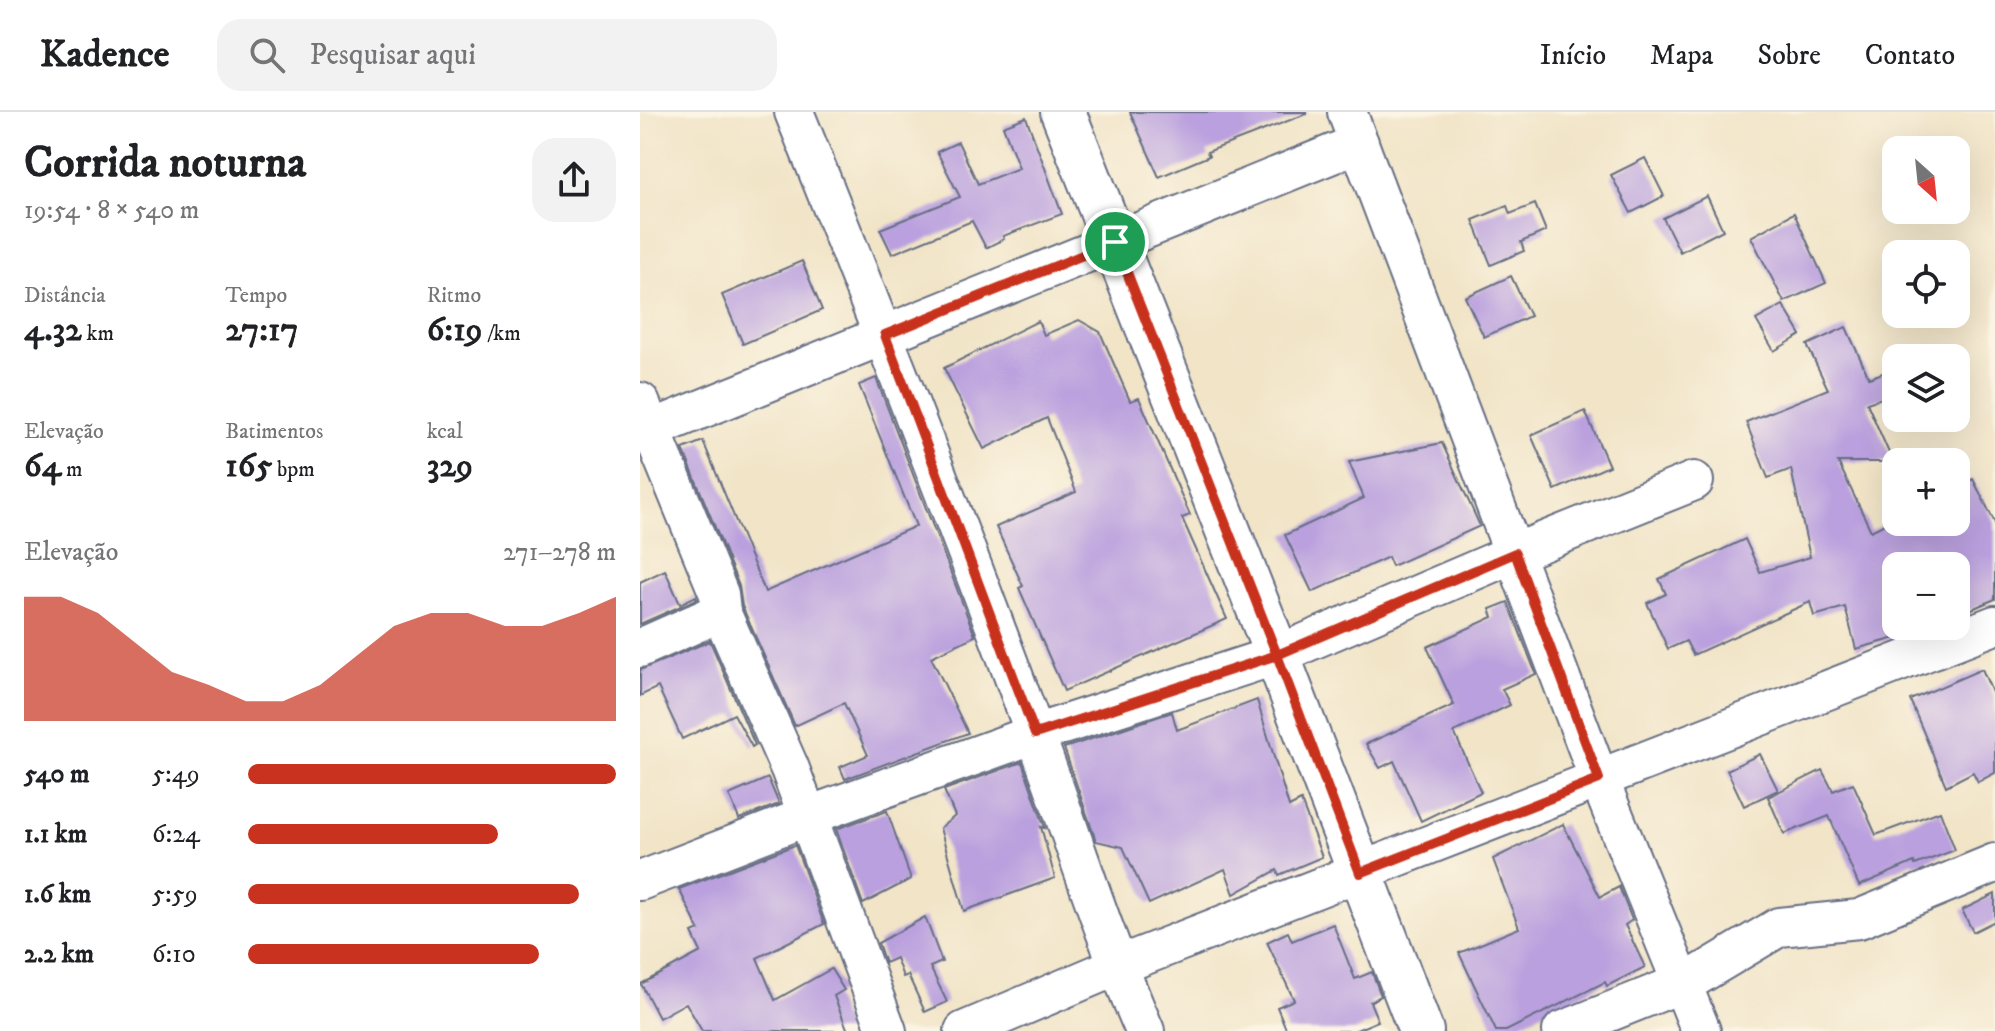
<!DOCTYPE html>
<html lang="pt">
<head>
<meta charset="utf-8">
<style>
	body { margin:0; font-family:"IM FELL DW Pica",serif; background:#f2f2f2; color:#202124; height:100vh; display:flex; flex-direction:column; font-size:30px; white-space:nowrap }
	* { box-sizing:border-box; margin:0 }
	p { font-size:26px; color:#757577 }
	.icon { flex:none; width:44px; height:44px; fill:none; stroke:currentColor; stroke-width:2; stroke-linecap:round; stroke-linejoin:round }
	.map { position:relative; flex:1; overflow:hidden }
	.details { display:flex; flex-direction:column; background:#fff; width:640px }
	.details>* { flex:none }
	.needle { width:52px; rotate:153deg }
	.tools { position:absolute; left:1242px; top:24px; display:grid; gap:16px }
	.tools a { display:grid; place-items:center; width:88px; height:88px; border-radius:16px; background:#fff; box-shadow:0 8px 32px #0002; font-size:40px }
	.pin { position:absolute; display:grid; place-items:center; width:68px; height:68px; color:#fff; margin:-34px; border:4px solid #fff; border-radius:50%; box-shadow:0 2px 8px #0007 }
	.round { display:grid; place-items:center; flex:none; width:84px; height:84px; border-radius:24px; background:#f2f2f2 }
	.summary { display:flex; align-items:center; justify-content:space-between; height:136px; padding:0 24px }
	h1 { font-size:44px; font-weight:700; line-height:60px }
	.metrics { display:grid; grid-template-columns:repeat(3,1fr); gap:12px; height:136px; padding:8px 24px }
	.metrics div { display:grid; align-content:center }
	.metrics b { font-size:34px; font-weight:700 }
	.metrics small { font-size:22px; font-weight:400 }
	.metrics p { font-size:22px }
	.chart { height:224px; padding:16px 24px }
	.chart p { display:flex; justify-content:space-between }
	.chart svg { width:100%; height:144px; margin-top:8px; fill:#c8321e; opacity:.7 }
	ul { padding:0 24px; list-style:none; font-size:26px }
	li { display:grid; grid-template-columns:128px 96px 1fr; align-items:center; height:60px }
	li i { height:20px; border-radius:10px; background:#c8321e }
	header { display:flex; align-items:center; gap:48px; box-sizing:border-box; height:112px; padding:0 40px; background:#fff; border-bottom:2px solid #e0e0e0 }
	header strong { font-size:38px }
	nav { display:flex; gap:44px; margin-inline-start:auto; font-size:28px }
	.search { width:560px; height:72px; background:#f2f2f2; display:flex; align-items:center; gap:20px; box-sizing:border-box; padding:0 28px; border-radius:24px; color:#757577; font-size:30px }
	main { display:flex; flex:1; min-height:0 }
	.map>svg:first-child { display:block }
	.building { fill:#baa0de }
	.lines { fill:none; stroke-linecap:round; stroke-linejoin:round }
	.minor-casing { stroke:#666e83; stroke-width:42 }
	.major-casing { stroke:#666e83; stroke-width:48 }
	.minor { stroke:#fff; stroke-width:38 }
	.major { stroke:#fff; stroke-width:44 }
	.route-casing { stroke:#fff; stroke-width:16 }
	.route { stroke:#c8321e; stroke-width:10 }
</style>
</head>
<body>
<header>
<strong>Kadence</strong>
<div class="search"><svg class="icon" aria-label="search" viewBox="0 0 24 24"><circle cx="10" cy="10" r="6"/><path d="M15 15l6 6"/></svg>Pesquisar aqui</div>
<nav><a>Início</a><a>Mapa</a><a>Sobre</a><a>Contato</a></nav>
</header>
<main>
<section class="details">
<div class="summary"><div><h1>Corrida noturna</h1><p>19:54 · 8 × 540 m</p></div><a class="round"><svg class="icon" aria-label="share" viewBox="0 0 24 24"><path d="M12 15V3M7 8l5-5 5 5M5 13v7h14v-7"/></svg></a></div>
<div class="metrics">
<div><p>Distância</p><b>4.32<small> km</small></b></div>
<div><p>Tempo</p><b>27:17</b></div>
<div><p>Ritmo</p><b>6:19<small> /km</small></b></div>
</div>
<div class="metrics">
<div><p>Elevação</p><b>64<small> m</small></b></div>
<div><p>Batimentos</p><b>165<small> bpm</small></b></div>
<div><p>kcal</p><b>329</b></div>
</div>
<div class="chart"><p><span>Elevação</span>271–278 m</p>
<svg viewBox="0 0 160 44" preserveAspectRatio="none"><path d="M0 44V6L10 6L20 11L30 20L40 29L50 33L60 38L70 38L80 33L90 24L100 15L110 11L120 11L130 15L140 15L150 11L160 6V44z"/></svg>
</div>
<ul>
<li><b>540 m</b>5:49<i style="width:100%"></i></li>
<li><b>1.1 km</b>6:24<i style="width:68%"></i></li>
<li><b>1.6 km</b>5:59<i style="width:90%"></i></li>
<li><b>2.2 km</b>6:10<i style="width:79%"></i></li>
</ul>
</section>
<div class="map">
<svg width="1355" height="919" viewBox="0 0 1355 919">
	<rect width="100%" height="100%" fill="#fcf5e5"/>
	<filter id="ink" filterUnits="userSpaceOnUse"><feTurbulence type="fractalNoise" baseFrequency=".0125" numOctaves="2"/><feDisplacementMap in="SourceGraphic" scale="16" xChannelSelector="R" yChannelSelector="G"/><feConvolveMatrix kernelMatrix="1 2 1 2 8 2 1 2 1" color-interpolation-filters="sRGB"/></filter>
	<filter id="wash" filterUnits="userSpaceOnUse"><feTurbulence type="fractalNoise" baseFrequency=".006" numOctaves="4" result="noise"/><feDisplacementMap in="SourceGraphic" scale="32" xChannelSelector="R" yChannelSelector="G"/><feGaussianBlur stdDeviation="1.8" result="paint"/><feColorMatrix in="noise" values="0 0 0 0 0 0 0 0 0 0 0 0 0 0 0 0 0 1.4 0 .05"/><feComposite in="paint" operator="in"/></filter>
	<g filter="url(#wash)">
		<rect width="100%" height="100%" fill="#f1e4c7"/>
		<g id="blocks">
			<g class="building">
				<polygon points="490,0 666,0 666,2 567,40 569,44 519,65"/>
				<polygon points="386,5 422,102 363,124 364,127 346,136 332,109 252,142 240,117 320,85 297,40 318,30 338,72 379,56 363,14"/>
				<polygon points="1005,46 1024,84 991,101 971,63"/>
				<polygon points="1067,84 1083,118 1040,140 1023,106"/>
				<polygon points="895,92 906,119 881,130 884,139 851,153 833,108 867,94 870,102"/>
				<polygon points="1154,101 1186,171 1144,190 1111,125"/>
				<polygon points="162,149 182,198 103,232 82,183"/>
				<polygon points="871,164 890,204 844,225 825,185"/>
				<polygon points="1143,193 1161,223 1134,239 1116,208"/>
				<polygon points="439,208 460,220 490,289 499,286 550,403 542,406 587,507 424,579 379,476 383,474 356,415 436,380 407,306 344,337 304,256 398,209 404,223"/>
				<polygon points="1206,215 1229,266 1256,256 1251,283 1227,291 1253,350 1198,350 1231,419 1249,410 1316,410 1316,376 1333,367 1355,411 1355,487 1316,504 1316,454 1256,454 1256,526 1216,537 1205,495 1174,504 1170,490 1053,543 1046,529 1028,537 1007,491 1026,482 1019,467 1105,427 1120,460 1170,445 1151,357 1128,366 1106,310 1188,277 1167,233"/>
				<polygon points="236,266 335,524 291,545 328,621 205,667 200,655 228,643 204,591 155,614 102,494 99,474 43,337 63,329 125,480 276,414 219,273"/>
				<polygon points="945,299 969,354 915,378 891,323"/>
				<polygon points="802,331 840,414 752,454 748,445 672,480 645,423 724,386 709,350"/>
				<polygon points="25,458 40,492 56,484 57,487 0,512 0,470"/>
				<polygon points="868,490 896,562 862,577 870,593 814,620 841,680 781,709 754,649 740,656 726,632 814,593 787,535 853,505 850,497"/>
				<polygon points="70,529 115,633 112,635 94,602 42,627 18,575 0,584 0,558"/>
				<polygon points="1342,557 1355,587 1355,661 1338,670 1333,660 1306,674 1270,588"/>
				<polygon points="617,588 649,695 661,689 682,745 639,763 637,758 594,782 585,757 509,792 483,735 456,729 424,636 532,600 537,618"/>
				<polygon points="1120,642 1138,678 1104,694 1087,658"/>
				<polygon points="382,650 405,716 401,715 415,766 324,799 300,716 315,704 304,678"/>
				<polygon points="1182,658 1193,679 1213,671 1236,723 1300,699 1315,738 1275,753 1274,750 1219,774 1189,704 1144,722 1128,685"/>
				<polygon points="128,666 139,692 99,707 89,683"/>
				<polygon points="247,699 271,767 223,792 196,717"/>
				<polygon points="923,712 960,785 979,775 992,808 985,813 1005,855 967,874 965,870 866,919 856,919 819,841 879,816 853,747"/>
				<polygon points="155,733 184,812 117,846 135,888 191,857 204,878 194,884 208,919 62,919 46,891 19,906 1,872 61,840 52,821 59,818 39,777"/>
				<polygon points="1355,782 1355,809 1333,820 1322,798"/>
				<polygon points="285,805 302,850 290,855 307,890 285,900 268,863 263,865 256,846 245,851 238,831"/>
				<polygon points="693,812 715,867 732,860 741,884 730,890 738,909 714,919 647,919 637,895 654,888 627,830 648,820 652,829"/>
			</g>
		</g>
	</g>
	<g filter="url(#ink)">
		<use href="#blocks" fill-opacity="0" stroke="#666e83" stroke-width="2"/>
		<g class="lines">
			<g class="minor-casing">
				<g id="minor">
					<path d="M154 0C237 205 317 411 394 619 431 719 462 821 505 919"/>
					<polyline points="707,0 959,667 1061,919"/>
					<polyline points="0,290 79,482 81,500 150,657 247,919"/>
					<polyline points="0,322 719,31"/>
					<polyline points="0,536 81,500"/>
					<polyline points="0,769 168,704 395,622 637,543 875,441 1054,369"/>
					<polyline points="324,919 477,854 1355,513"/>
					<polyline points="922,919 1052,867 1139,815 1219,807 1355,751"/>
				</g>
			</g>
			<g class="major-casing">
				<polyline id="major" points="423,0 637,543 781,919"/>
			</g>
			<use href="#minor" class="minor"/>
			<use href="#major" class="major"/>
		</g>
	</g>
	<g class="lines" filter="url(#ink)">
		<g class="route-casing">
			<polyline id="route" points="475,130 245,223 395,622 637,543 875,441 959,667 720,761 637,543 475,130"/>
		</g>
		<use href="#route" class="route"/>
	</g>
</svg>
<div class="tools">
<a><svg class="needle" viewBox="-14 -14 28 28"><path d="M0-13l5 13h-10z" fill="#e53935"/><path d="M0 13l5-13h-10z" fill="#757577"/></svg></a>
<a><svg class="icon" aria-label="locate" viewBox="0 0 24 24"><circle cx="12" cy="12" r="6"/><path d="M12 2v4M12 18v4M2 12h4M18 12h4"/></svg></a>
<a><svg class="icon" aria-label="layers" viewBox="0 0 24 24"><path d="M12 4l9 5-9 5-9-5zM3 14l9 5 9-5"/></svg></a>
<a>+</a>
<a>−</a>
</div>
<div class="pin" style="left:475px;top:130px;background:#1e9e55"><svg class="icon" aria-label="arrive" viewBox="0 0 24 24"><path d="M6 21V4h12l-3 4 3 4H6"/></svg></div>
</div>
</main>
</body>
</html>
